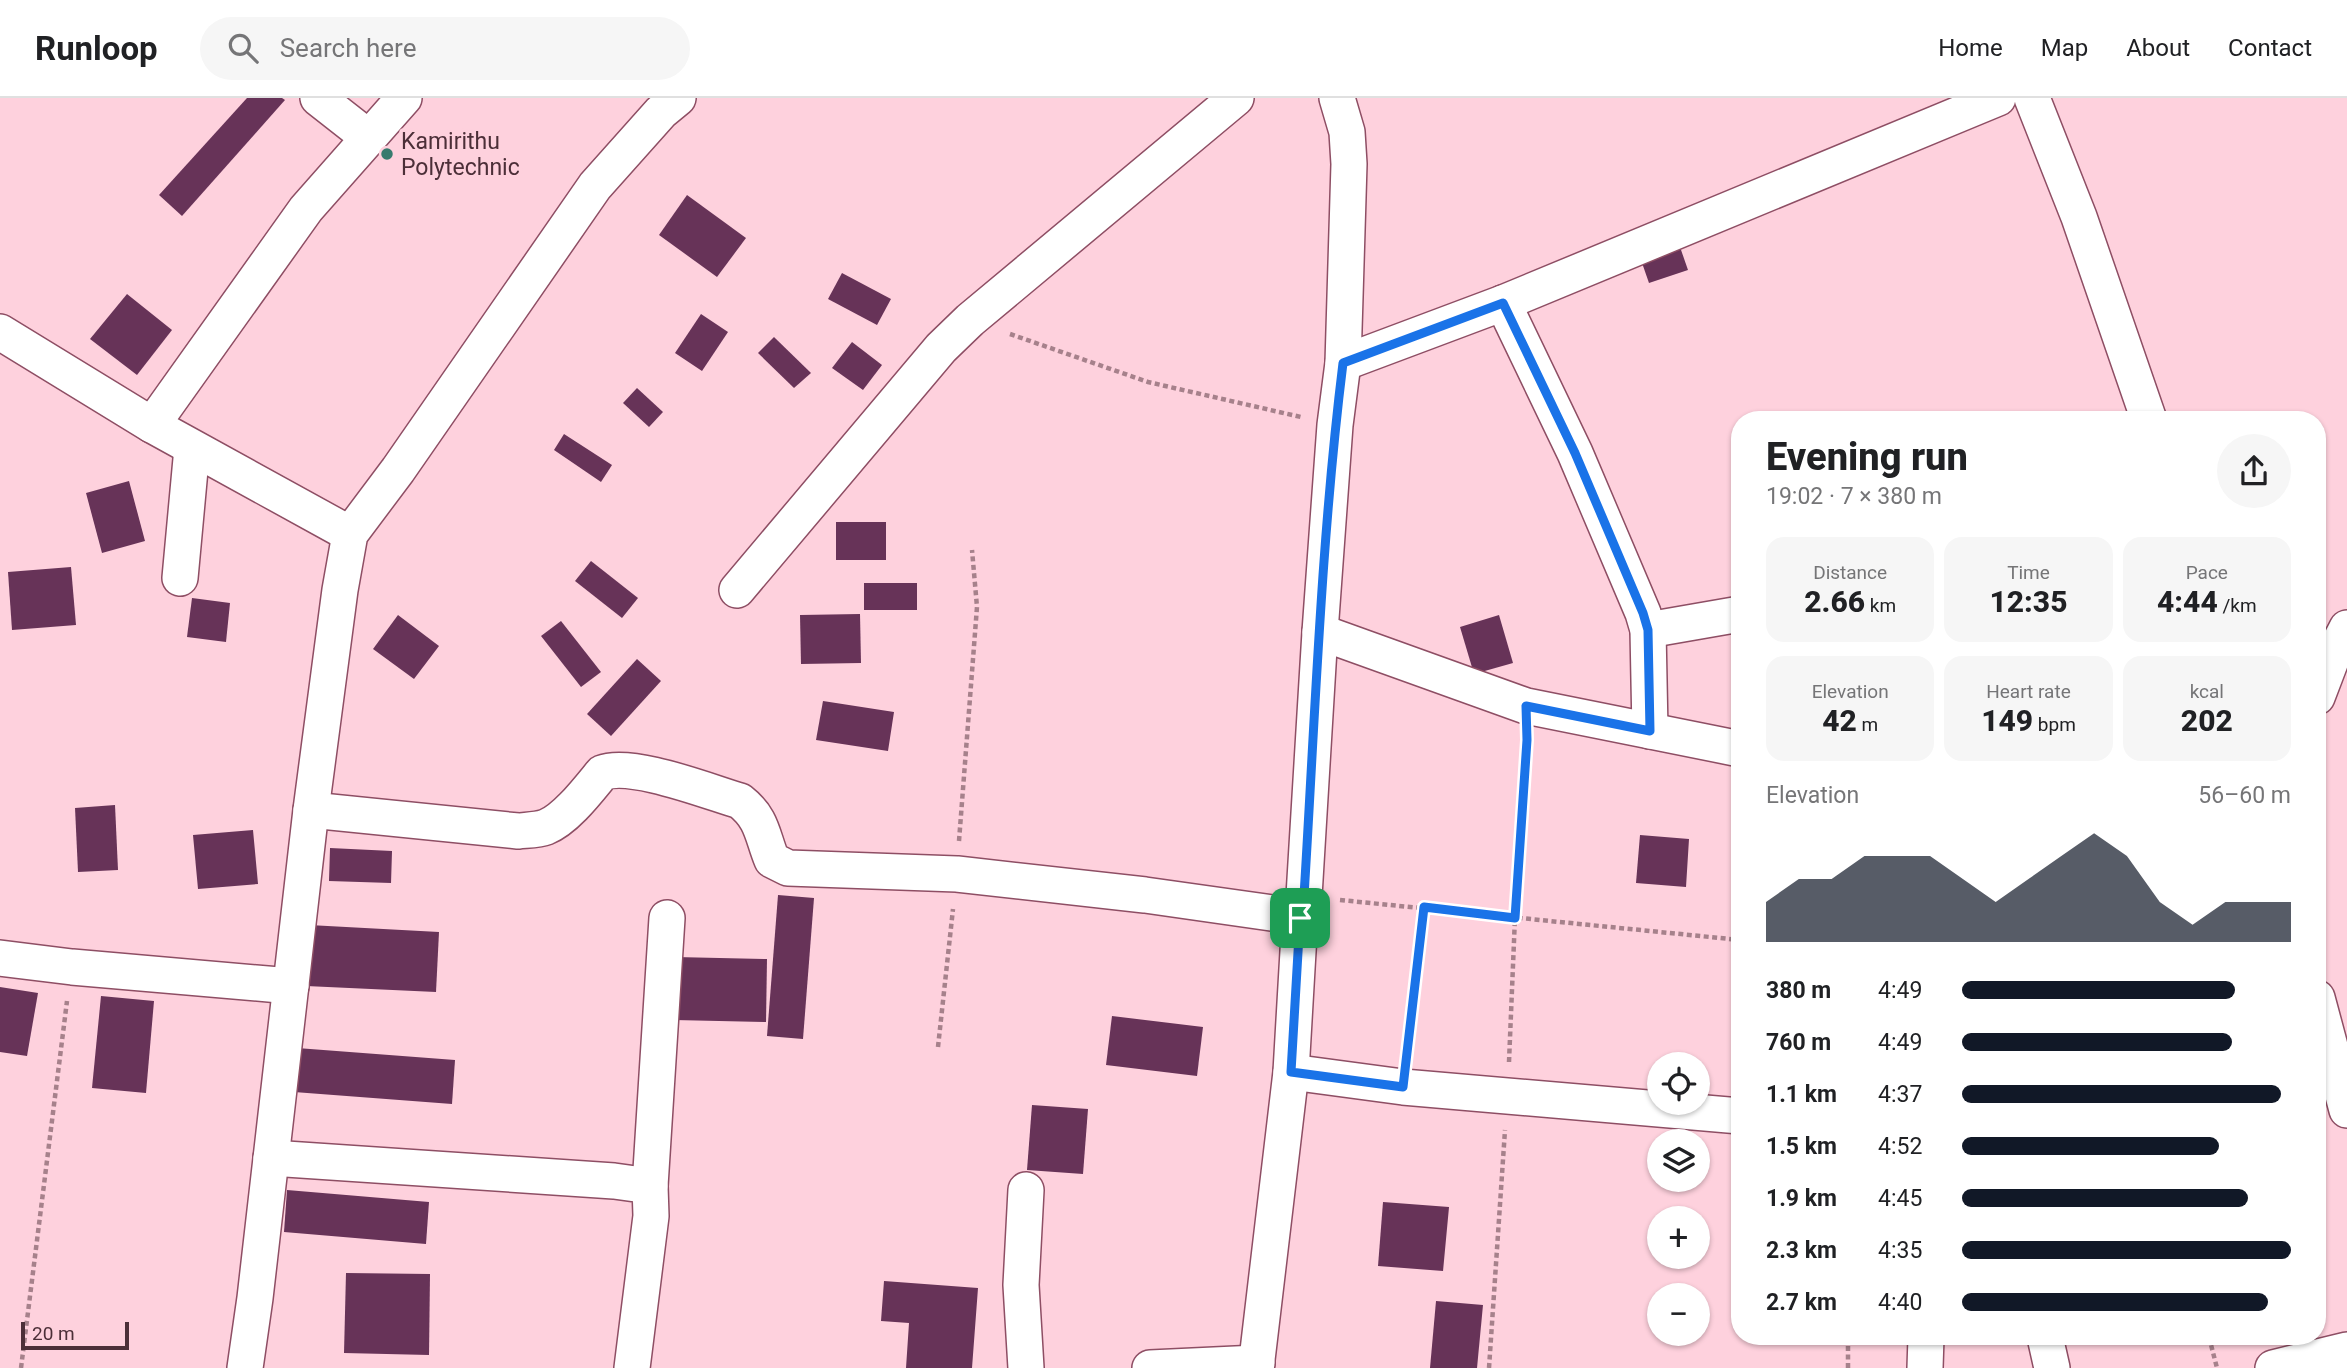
<!DOCTYPE html>
<html lang="en">
<head>
<meta charset="utf-8">
<style>
	body { margin:0; font-family:Roboto,sans-serif; background:#f6f6f6; color:#202124; height:100vh; display:flex; flex-direction:column; font-size:26px; white-space:nowrap }
	* { box-sizing:border-box; margin:0 }
	p { font-size:23px; color:#757577 }
	.icon { flex:none; width:38px; height:38px; fill:none; stroke:currentColor; stroke-width:2; stroke-linecap:round; stroke-linejoin:round }
	.map { position:relative; flex:1; overflow:hidden }
	.sheet { position:absolute; left:1731px; top:313px; width:595px; height:934px; display:flex; flex-direction:column; background:#fff; border-radius:28px; box-shadow:0 2px 5px #0004 }
	.sheet>* { flex:none }
	.tools { position:absolute; left:1647px; top:954px; display:grid; gap:14px }
	.tools a { display:grid; place-items:center; width:63px; height:63px; border-radius:50%; background:#fff; box-shadow:0 2px 5px #0004; font-size:35px }
	.scale { position:absolute; left:21px; bottom:18px; width:108px; box-sizing:border-box; padding-left:7px; border:4px solid #4c2f38; border-top:0; font-size:19px; line-height:24px; white-space:nowrap; color:#4c2f38; -webkit-text-stroke:5px #fed1dd; paint-order:stroke }
	.pin { position:absolute; display:grid; place-items:center; width:60px; height:60px; color:#fff; margin:-30px; border-radius:14px; box-shadow:0 4px 10px #0006 }
	.round { display:grid; place-items:center; flex:none; width:74px; height:74px; border-radius:37px; background:#f6f6f6 }
	.overview { display:flex; align-items:center; justify-content:space-between; height:119px; padding:0 35px }
	h1 { font-size:38px; font-weight:800; line-height:52px }
	.stats { display:grid; grid-template-columns:repeat(3,1fr); gap:10px; height:119px; padding:7px 35px }
	.stats div { display:grid; align-content:center; border-radius:18px; background:#f6f6f6; text-align:center }
	.stats b { font-size:30px; font-weight:800 }
	.stats small { font-size:19px; font-weight:400 }
	.stats p { font-size:19px }
	.chart { height:196px; padding:14px 35px }
	.chart p { display:flex; justify-content:space-between }
	.chart svg { width:100%; height:126px; margin-top:7px; fill:#111827; opacity:.7 }
	ul { padding:0 35px; list-style:none; font-size:23px }
	li { display:grid; grid-template-columns:112px 84px 1fr; align-items:center; height:52px }
	li i { height:18px; border-radius:9px; background:#111827 }
	header { display:flex; align-items:center; gap:42px; box-sizing:border-box; height:98px; padding:0 35px; background:#fff; border-bottom:2px solid #e0e0e0 }
	header strong { font-size:33px }
	nav { display:flex; gap:38px; margin-inline-start:auto; font-size:24px }
	.search { width:490px; height:63px; background:#f6f6f6; display:flex; align-items:center; gap:18px; box-sizing:border-box; padding:0 24px; border-radius:38px; color:#757577; font-size:26px }
	.map>svg:first-child { display:block }
	.building { fill:#673358 }
	.lines { fill:none; stroke-linecap:round; stroke-linejoin:round }
	.minor-casing { stroke:#8e4e64; stroke-width:38 }
	.path { stroke:#a6818b; stroke-width:4.5; stroke-dasharray:5 3.5; stroke-linecap:butt }
	.minor { stroke:#fff; stroke-width:35 }
	.route-casing { stroke:#fff; stroke-width:14 }
	.route { stroke:#1a73e8; stroke-width:9 }
	.poi-dot { fill:#377b6e; stroke:#fed1dd; stroke-width:2.5 }
	.labels { text-anchor:middle; dominant-baseline:central; stroke-width:7; stroke-linejoin:round; paint-order:stroke }
	.poi-label { font-size:23px; fill:#4c2f38; stroke:#fed1dd; text-anchor:start }
</style>
</head>
<body>
<header>
<strong>Runloop</strong>
<div class="search"><svg class="icon" aria-label="search" viewBox="0 0 24 24"><circle cx="10" cy="10" r="6"/><path d="M15 15l6 6"/></svg>Search here</div>
<nav><a>Home</a><a>Map</a><a>About</a><a>Contact</a></nav>
</header>
<div class="map">
<svg width="2347" height="1270" viewBox="0 0 2347 1270">
	<rect width="100%" height="100%" fill="#fed1dd"/>
	<g class="building">
		<polygon points="247,0 282,0 285,2 182,118 159,97"/>
		<polygon points="687,97 746,140 717,179 659,137"/>
		<polygon points="1680,149 1688,172 1649,185 1641,162"/>
		<polygon points="842,175 891,201 877,227 828,201"/>
		<polygon points="127,196 172,232 137,277 90,241"/>
		<polygon points="701,216 728,234 702,273 675,255"/>
		<polygon points="774,239 811,275 794,290 758,255"/>
		<polygon points="852,244 882,267 863,292 832,270"/>
		<polygon points="637,290 663,314 649,329 623,305"/>
		<polygon points="564,336 612,367 601,384 554,352"/>
		<polygon points="129,383 145,443 102,455 86,395"/>
		<rect x="836" y="424" width="50" height="38"/>
		<polygon points="591,463 638,500 622,520 575,483"/>
		<polygon points="71,469 76,527 12,532 8,474"/>
		<rect x="864" y="485" width="53" height="27"/>
		<polygon points="192,500 230,505 226,544 187,539"/>
		<polygon points="860,516 861,565 801,566 800,517"/>
		<polygon points="398,517 439,548 414,581 373,551"/>
		<polygon points="1499,517 1513,565 1474,576 1460,529"/>
		<polygon points="561,523 601,574 581,589 541,538"/>
		<polygon points="637,561 661,583 611,638 587,616"/>
		<polygon points="823,603 894,614 888,653 816,642"/>
		<polygon points="115,707 118,772 78,774 75,710"/>
		<polygon points="253,732 258,786 198,791 193,737"/>
		<polygon points="1640,737 1689,741 1686,789 1636,785"/>
		<polygon points="330,750 392,753 391,785 329,783"/>
		<polygon points="778,797 814,800 803,941 767,938"/>
		<polygon points="309,827 439,834 436,894 306,888"/>
		<polygon points="675,859 767,861 766,924 674,922"/>
		<polygon points="0,889 38,895 27,958 0,954"/>
		<polygon points="101,898 154,903 146,995 92,990"/>
		<polygon points="1112,918 1203,929 1197,978 1106,967"/>
		<polygon points="297,950 455,962 452,1006 294,994"/>
		<polygon points="1032,1007 1088,1011 1083,1076 1027,1072"/>
		<polygon points="287,1092 429,1104 426,1146 284,1134"/>
		<polygon points="1383,1104 1449,1109 1443,1173 1378,1168"/>
		<polygon points="346,1175 430,1176 429,1257 344,1255"/>
		<polygon points="884,1183 978,1190 972,1270 906,1270 909,1225 881,1223"/>
		<polygon points="1436,1203 1483,1207 1477,1270 1430,1270"/>
	</g>
	<g class="lines">
		<g class="minor-casing">
			<g id="minor">
				<polyline points="318,0 369,40"/>
				<polyline points="2032,0 2079,119 2149,322"/>
				<polyline points="1503,205 1575,355 1643,515 1648,532 1650,633"/>
				<polyline points="0,234 152,327 350,436"/>
				<polyline points="1343,265 1503,205 1998,0"/>
				<polyline points="152,327 306,111 404,0"/>
				<polyline points="180,480 192,350"/>
				<polyline points="737,492 941,250 970,222 1236,0"/>
				<polyline points="1648,532 1740,516"/>
				<polyline points="1320,534 1526,608 1740,651"/>
				<polyline points="2317,599 2333,557 2347,530"/>
				<path d="M311 712 518 733C527 732 538 732 546 729 566 721 588 692 602 675 631 663 709 694 740 703 763 721 762 738 772 762L788 770 957 776 1145 797 1300 819"/>
				<polyline points="0,860 72,869 291,888"/>
				<polyline points="2317,900 2347,1012"/>
				<polyline points="1291,974 1403,989 1740,1018"/>
				<polyline points="271,1060 614,1083 650,1088 651,1118 632,1270"/>
				<polyline points="650,1088 667,820"/>
				<polyline points="1026,1092 1021,1187 1026,1270"/>
				<polyline points="2045,1239 2052,1270"/>
				<polyline points="245,1270 255,1200 311,712 340,492 350,436 398,372 595,88 661,14 678,0"/>
				<polyline points="1150,1270 1257,1265"/>
				<polyline points="1256,1270 1291,974 1300,819 1304,798 1320,534 1335,327 1343,265 1349,66 1347,34 1337,0"/>
				<polyline points="1925,1270 1926,1239"/>
				<polyline points="2273,1270 2347,1252"/>
			</g>
		</g>
		<g class="path">
			<polyline points="1010,236 1148,284 1301,319"/>
			<polyline points="959,743 977,509 972,452"/>
			<polyline points="1340,802 1740,842"/>
			<polyline points="938,949 953,811"/>
			<polyline points="1407,953 1425,809"/>
			<polyline points="1509,964 1515,819 1527,644"/>
			<polyline points="2209,1239 2217,1270"/>
			<polyline points="21,1270 67,903"/>
			<polyline points="1489,1270 1505,1032"/>
			<polyline points="1848,1270 1848,1239"/>
		</g>
		<use href="#minor" class="minor"/>
	</g>
	<g class="lines">
		<g class="route-casing">
			<path id="route" d="M1503 205 1575 355 1643 515 1648 532 1650 633 1526 608 1527 642 1515 820 1424 809 1403 989 1291 974 1300 820 1304 798C1315 621 1321 442 1343 265Z"/>
		</g>
		<use href="#route" class="route"/>
	</g>
	<circle class="poi-dot" cx="387" cy="56" r="7"/>
	<g class="labels">
		<g class="poi-label">
			<text x="401" y="43">Kamirithu<tspan x="401" dy="26">Polytechnic</tspan></text>
		</g>
	</g>
</svg>
<div class="tools">
<a><svg class="icon" aria-label="locate" viewBox="0 0 24 24"><circle cx="12" cy="12" r="6"/><path d="M12 2v4M12 18v4M2 12h4M18 12h4"/></svg></a>
<a><svg class="icon" aria-label="layers" viewBox="0 0 24 24"><path d="M12 4l9 5-9 5-9-5zM3 14l9 5 9-5"/></svg></a>
<a>+</a>
<a>−</a>
</div>
<div class="scale">20 m</div>
<div class="pin" style="left:1300px;top:820px;background:#1e9e55"><svg class="icon" aria-label="arrive" viewBox="0 0 24 24"><path d="M6 21V4h12l-3 4 3 4H6"/></svg></div>
<section class="sheet">
<div class="overview"><div><h1>Evening run</h1><p>19:02 · 7 × 380 m</p></div><a class="round"><svg class="icon" aria-label="share" viewBox="0 0 24 24"><path d="M12 15V3M7 8l5-5 5 5M5 13v7h14v-7"/></svg></a></div>
<div class="stats">
<div><p>Distance</p><b>2.66<small> km</small></b></div>
<div><p>Time</p><b>12:35</b></div>
<div><p>Pace</p><b>4:44<small> /km</small></b></div>
</div>
<div class="stats">
<div><p>Elevation</p><b>42<small> m</small></b></div>
<div><p>Heart rate</p><b>149<small> bpm</small></b></div>
<div><p>kcal</p><b>202</b></div>
</div>
<div class="chart"><p><span>Elevation</span>56–60 m</p>
<svg viewBox="0 0 160 44" preserveAspectRatio="none"><path d="M0 44V30L10 22L20 22L30 14L40 14L50 14L60 22L70 30L80 22L90 14L100 6L110 14L120 30L130 38L140 30L150 30L160 30V44z"/></svg>
</div>
<ul>
<li><b>380 m</b>4:49<i style="width:83%"></i></li>
<li><b>760 m</b>4:49<i style="width:82%"></i></li>
<li><b>1.1 km</b>4:37<i style="width:97%"></i></li>
<li><b>1.5 km</b>4:52<i style="width:78%"></i></li>
<li><b>1.9 km</b>4:45<i style="width:87%"></i></li>
<li><b>2.3 km</b>4:35<i style="width:100%"></i></li>
<li><b>2.7 km</b>4:40<i style="width:93%"></i></li>
</ul>
</section>
</div>
</body>
</html>
